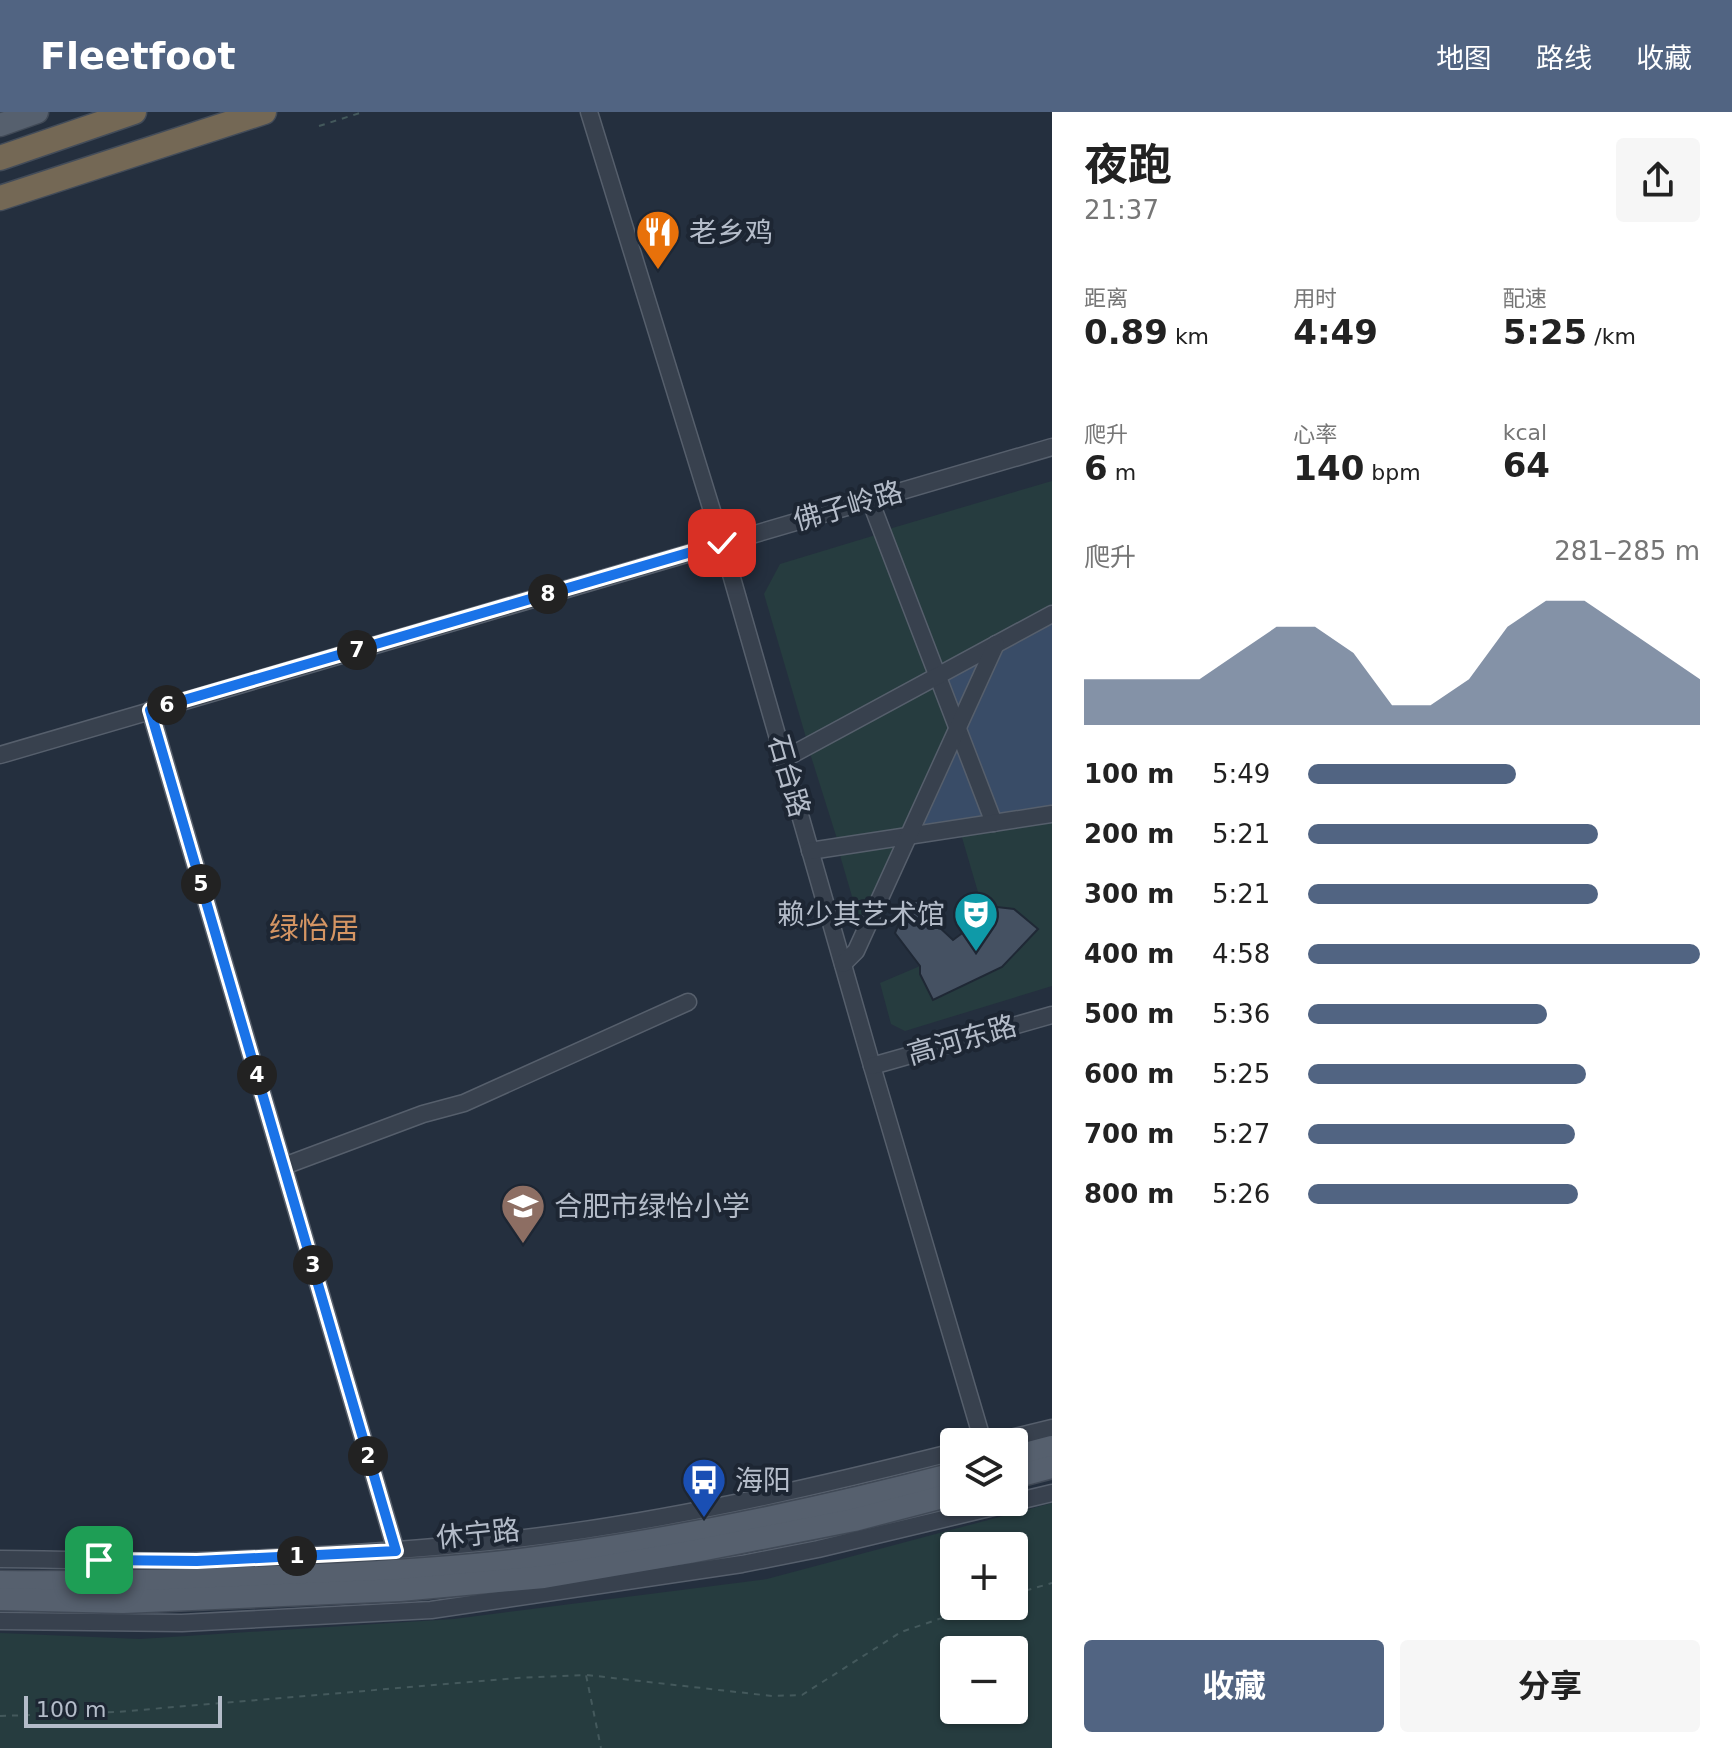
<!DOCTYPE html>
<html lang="zh">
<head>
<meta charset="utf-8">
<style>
	body { margin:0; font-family:"DejaVu Sans","Noto Sans SC",sans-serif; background:#f6f6f6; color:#222; height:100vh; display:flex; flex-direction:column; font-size:30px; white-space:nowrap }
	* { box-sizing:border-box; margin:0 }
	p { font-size:26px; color:#767676 }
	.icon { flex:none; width:44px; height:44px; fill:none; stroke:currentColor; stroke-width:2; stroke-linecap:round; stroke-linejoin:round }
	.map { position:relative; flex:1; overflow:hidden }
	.side { display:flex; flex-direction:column; background:#fff; width:680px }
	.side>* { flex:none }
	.controls { position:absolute; left:940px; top:1316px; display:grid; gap:16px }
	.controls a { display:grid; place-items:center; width:88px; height:88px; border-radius:8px; background:#fff; box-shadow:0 2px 6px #0004; font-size:40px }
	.scale { position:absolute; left:24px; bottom:20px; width:198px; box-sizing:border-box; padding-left:8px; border:4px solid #b4bcc9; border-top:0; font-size:22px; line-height:28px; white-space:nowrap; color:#b4bcc9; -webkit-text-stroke:6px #1d2633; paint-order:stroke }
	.pin { position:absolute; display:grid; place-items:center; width:68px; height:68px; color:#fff; margin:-34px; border-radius:16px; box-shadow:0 4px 12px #0006 }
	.km { position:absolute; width:40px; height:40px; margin:-20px; border-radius:50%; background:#222; color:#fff; font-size:22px; line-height:40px; text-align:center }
	.round { display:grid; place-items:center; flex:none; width:84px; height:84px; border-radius:8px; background:#f6f6f6 }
	.summary { display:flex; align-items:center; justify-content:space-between; height:136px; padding:0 32px }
	h1 { font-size:44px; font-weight:700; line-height:60px }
	.figures { display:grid; grid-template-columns:repeat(3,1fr); gap:12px; height:136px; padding:8px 32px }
	.figures div { display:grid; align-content:center }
	.figures b { font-size:34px; font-weight:700 }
	.figures small { font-size:22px; font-weight:400 }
	.figures p { font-size:22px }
	.chart { height:224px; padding:16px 32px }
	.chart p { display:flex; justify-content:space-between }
	.chart svg { width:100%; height:144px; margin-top:8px; fill:#516482; opacity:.7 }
	.cta { display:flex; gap:16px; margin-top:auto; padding:16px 32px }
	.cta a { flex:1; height:92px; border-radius:8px; background:#516482; color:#fff; font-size:32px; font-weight:700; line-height:92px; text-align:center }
	.cta a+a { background:#f6f6f6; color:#222 }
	ul { padding:0 32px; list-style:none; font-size:26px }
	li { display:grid; grid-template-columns:128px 96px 1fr; align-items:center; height:60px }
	li i { height:20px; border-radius:10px; background:#516482 }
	header { display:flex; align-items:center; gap:48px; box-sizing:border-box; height:112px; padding:0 40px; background:#516482; color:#fff }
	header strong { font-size:38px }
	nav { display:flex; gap:44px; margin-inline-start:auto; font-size:28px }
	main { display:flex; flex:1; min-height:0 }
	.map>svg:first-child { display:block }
	.green { fill:#263c3f; fill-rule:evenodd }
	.water { fill:#394c67 }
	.building { fill:#455162; stroke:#1f2835; stroke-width:2 }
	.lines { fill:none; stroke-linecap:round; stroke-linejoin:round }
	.minor-casing { stroke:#565f6c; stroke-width:19 }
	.major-casing { stroke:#414a57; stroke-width:25 }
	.highway-casing { stroke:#434c59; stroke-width:27 }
	.path { stroke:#44595c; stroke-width:2; stroke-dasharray:6 6; stroke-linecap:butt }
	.minor { stroke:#38414e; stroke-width:16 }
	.major { stroke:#56606e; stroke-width:22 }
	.highway { stroke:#746855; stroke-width:24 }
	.route-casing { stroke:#fff; stroke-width:16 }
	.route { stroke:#1a73e8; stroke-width:10 }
	.labels { text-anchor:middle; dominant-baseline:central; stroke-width:8; stroke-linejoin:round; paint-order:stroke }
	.poi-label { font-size:28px; fill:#b4bcc9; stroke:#1d2633; text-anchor:start }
	.street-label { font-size:28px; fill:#b4bcc9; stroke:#1d2633 }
	.neighbourhood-label { font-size:30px; fill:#d59563; stroke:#1d2633 }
</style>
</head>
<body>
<header>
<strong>Fleetfoot</strong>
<nav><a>地图</a><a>路线</a><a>收藏</a></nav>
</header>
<main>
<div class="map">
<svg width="1052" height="1636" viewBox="0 0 1052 1636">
	<rect width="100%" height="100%" fill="#242f3e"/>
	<g class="green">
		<polygon points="1052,369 1052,497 942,556 889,417"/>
		<polygon points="879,422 933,561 807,629 764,482 780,452"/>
		<polygon points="936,571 954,619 907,720 838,730 809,638"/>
		<polygon points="1052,708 1052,874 905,919 891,912 880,871 920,854 1037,817 1014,797 997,795 985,804 961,722"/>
		<polygon points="900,731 861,815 839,740"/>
		<path d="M1052 1391V1636H0V1521L140 1527 454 1507 767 1467ZM954 1434H1014V1494H954ZM954 1538H1014V1598H954Z"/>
	</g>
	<g class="water">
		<polygon points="1052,507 1052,697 997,706 945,565"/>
		<polygon points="956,625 987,708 912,720"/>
	</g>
	<polygon class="building" points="908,789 934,789 938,814 953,828 997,795 1014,797 1038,817 1002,855 933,888 920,862 920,854 895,821"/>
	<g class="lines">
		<g class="minor-casing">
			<g id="minor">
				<polyline points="589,0 722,431 872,954 983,1330"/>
				<polyline points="870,388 994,711"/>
				<polyline points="150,598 396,1439"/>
				<polyline points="0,643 1052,335"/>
				<polyline points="784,647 1052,502"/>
				<polyline points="810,739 1052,702"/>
				<polyline points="843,852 856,839 996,532"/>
				<polyline points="872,954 1052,903"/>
				<polyline points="284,1054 423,1002 464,991 688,890"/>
				<polyline points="994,1330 1052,1316"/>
				<path d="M0 1447C66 1447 134 1451 200 1449 303 1445 406 1439 508 1428 659 1411 807 1377 954 1340"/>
				<polyline points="0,1509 182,1511 431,1498 742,1452 818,1437 1052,1381"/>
			</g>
		</g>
		<g class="major-casing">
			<g id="major">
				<polyline points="0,13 37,0"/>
				<polyline points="1014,1345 1052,1335"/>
				<polyline points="1014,1365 1052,1355"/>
				<path d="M0 1470C101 1471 202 1468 303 1464 383 1460 465 1456 544 1445 682 1426 820 1397 954 1362"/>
				<polyline points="0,1487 123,1490 400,1478 544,1465 690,1440 854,1408 954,1382"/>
			</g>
		</g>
		<g class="highway-casing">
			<g id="highway">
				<polyline points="0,46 134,0"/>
				<polyline points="0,86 264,0"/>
			</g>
		</g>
		<g class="path">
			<polyline points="319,14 363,0"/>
			<polyline points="1014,1482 1052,1471"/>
			<polyline points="587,1563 772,1584 802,1583 901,1520 977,1494"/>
			<polyline points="0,1604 116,1600 517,1566 586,1563 601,1636"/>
		</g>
		<use href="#minor" class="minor"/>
		<use href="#major" class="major"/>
		<use href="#highway" class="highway"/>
	</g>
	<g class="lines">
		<g class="route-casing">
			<polyline id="route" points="99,1448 197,1449 396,1439 150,598 722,431"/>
		</g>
		<use href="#route" class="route"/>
	</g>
	<defs>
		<g id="restaurant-pin" transform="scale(2.3)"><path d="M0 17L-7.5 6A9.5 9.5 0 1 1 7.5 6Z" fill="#e8710a" stroke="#1d2633"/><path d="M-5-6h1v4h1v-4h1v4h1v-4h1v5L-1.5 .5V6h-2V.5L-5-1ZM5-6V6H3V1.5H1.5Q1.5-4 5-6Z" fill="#fff"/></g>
		<g id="theatre-pin" transform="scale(2.3)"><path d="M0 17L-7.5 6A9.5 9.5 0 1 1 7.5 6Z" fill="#0f9aa8" stroke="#1d2633"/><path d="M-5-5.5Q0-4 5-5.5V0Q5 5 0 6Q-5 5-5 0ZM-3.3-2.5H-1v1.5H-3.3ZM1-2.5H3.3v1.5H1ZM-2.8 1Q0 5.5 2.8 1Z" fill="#fff"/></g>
		<g id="school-pin" transform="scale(2.3)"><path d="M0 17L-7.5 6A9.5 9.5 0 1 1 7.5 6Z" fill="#8d6e63" stroke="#1d2633"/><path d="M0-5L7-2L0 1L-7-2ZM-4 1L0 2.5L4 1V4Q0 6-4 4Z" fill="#fff"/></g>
		<g id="bus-pin" transform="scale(2.3)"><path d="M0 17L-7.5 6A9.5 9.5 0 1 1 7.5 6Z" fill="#1a4fb4" stroke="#1d2633"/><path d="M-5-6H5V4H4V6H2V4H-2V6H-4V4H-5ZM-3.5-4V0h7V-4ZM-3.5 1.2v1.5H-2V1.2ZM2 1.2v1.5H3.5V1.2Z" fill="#fff"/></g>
	</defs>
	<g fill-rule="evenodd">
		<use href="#restaurant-pin" x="658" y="120"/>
		<use href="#theatre-pin" x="976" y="802"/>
		<use href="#school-pin" x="523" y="1094"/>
		<use href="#bus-pin" x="704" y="1368"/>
	</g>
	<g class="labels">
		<g class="poi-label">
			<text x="689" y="120">老乡鸡</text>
			<text x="945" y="802" text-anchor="end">赖少其艺术馆</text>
			<text x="554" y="1094">合肥市绿怡小学</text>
			<text x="735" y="1368">海阳</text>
		</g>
		<g class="street-label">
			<text transform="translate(848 394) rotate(-16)">佛子岭路</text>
			<text transform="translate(789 664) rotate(74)">石台路</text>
			<text transform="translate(962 928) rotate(-16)">高河东路</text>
			<text transform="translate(478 1422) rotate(-6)">休宁路</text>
		</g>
		<g class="neighbourhood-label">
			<text x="314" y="816">绿怡居</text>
		</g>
	</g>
</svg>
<div class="controls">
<a><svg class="icon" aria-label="layers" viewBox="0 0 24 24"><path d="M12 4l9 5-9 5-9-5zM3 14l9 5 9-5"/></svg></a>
<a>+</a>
<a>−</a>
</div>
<div class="scale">100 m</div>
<div class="pin" style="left:99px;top:1448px;background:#1e9e55"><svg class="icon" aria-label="arrive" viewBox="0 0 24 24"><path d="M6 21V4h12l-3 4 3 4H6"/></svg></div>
<div class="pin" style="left:722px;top:431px;background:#d93025"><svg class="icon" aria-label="check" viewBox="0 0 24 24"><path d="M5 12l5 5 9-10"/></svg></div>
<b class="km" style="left:297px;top:1444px">1</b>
<b class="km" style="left:368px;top:1344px">2</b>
<b class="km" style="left:313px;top:1153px">3</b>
<b class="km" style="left:257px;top:963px">4</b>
<b class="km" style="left:201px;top:772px">5</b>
<b class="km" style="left:167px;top:593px">6</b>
<b class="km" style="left:357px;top:538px">7</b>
<b class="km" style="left:548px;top:482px">8</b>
</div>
<section class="side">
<div class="summary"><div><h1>夜跑</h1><p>21:37</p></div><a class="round"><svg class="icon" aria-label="share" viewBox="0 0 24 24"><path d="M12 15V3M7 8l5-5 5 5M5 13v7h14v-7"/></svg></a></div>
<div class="figures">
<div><p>距离</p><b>0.89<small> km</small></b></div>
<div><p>用时</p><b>4:49</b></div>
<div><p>配速</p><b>5:25<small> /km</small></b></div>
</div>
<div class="figures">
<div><p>爬升</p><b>6<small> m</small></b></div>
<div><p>心率</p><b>140<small> bpm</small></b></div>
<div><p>kcal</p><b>64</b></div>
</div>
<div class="chart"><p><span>爬升</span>281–285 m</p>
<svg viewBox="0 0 160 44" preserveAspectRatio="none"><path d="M0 44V30L10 30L20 30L30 30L40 22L50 14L60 14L70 22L80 38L90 38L100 30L110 14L120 6L130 6L140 14L150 22L160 30V44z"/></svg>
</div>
<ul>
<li><b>100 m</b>5:49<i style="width:53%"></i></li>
<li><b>200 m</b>5:21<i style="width:74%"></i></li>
<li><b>300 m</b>5:21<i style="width:74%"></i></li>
<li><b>400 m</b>4:58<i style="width:100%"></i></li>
<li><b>500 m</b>5:36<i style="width:61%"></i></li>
<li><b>600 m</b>5:25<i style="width:71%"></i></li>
<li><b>700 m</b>5:27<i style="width:68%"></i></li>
<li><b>800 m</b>5:26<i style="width:69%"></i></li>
</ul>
<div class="cta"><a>收藏</a><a>分享</a></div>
</section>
</main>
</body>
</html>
